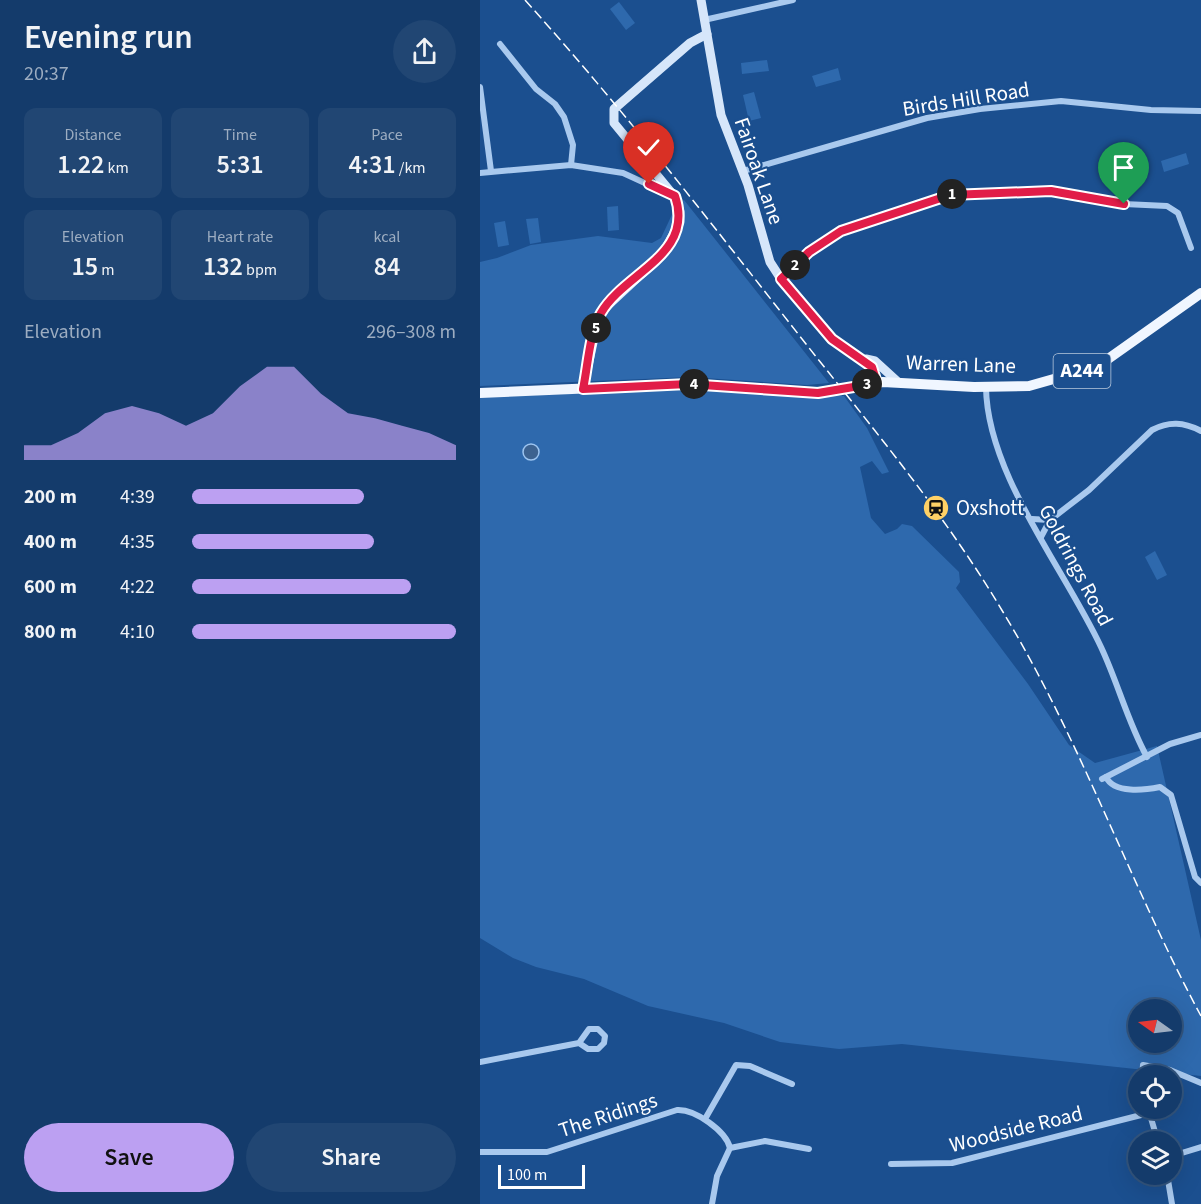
<!DOCTYPE html>
<html lang="en">
<head>
<meta charset="utf-8">
<style>
	body { margin:0; font-family:"Source Sans 3",sans-serif; background:#214673; color:#f1f3f6; height:100vh; display:flex; flex-direction:column; font-size:22px; white-space:nowrap }
	* { box-sizing:border-box; margin:0 }
	p { font-size:20px; color:#9dadc1 }
	.icon { flex:none; width:33px; height:33px; fill:none; stroke:currentColor; stroke-width:2; stroke-linecap:round; stroke-linejoin:round }
	.map { position:relative; flex:1; overflow:hidden }
	.details { display:flex; flex-direction:column; background:#143b6b; width:480px }
	.details>* { flex:none }
	.needle { width:39px; rotate:284deg }
	.buttons { position:absolute; left:648px; top:999px; display:grid; gap:12px }
	.buttons a { display:grid; place-items:center; width:54px; height:54px; border-radius:50%; background:#143b6b; box-shadow:0 6px 24px #0002,0 0 0 2px #33557e; font-size:30px }
	.scale { position:absolute; left:18px; bottom:15px; width:87px; box-sizing:border-box; padding-left:6px; border:3px solid #fff; border-top:0; font-size:16px; line-height:21px; white-space:nowrap; color:#fff; -webkit-text-stroke:4px #1b4f8f; paint-order:stroke }
	.pin { position:absolute; display:grid; place-items:center; width:51px; height:51px; color:#fff; margin:-62px -26px; border-radius:50% 50% 50% 0; rotate:-45deg; box-shadow:0 0 6px #0007 }
	.pin .icon { rotate:45deg }
	.km { position:absolute; width:30px; height:30px; margin:-15px; border-radius:50%; background:#222; color:#fff; font-size:16px; line-height:30px; text-align:center }
	.round { display:grid; place-items:center; flex:none; width:63px; height:63px; border-radius:32px; background:#214673 }
	.head { display:flex; align-items:center; justify-content:space-between; height:102px; padding:0 24px }
	h1 { font-size:33px; font-weight:600; line-height:45px }
	.metrics { display:grid; grid-template-columns:repeat(3,1fr); gap:9px; height:102px; padding:6px 24px }
	.metrics div { display:grid; align-content:center; border-radius:12px; background:#214673; text-align:center }
	.metrics b { font-size:26px; font-weight:600 }
	.metrics small { font-size:16px; font-weight:400 }
	.metrics p { font-size:16px }
	.chart { height:168px; padding:12px 24px }
	.chart p { display:flex; justify-content:space-between }
	.chart svg { width:100%; height:108px; margin-top:6px; fill:#bca0f2; opacity:.7 }
	.cta { display:flex; gap:12px; margin-top:auto; padding:12px 24px }
	.cta a { flex:1; height:69px; border-radius:36px; background:#bca0f2; color:#111; font-size:24px; font-weight:600; line-height:69px; text-align:center }
	.cta a+a { background:#214673; color:#f1f3f6 }
	ul { padding:0 24px; list-style:none; font-size:20px }
	li { display:grid; grid-template-columns:96px 72px 1fr; align-items:center; height:45px }
	li i { height:15px; border-radius:8px; background:#bca0f2 }
	main { display:flex; flex:1; min-height:0 }
	.map>svg:first-child { display:block }
	.green { fill:#2e69ad; fill-rule:evenodd }
	.water { fill:#3c6290; stroke:#9cc4f0; stroke-width:1.5 }
	.lines { fill:none; stroke-linecap:round; stroke-linejoin:round }
	.minor { stroke:#a9c9ee; stroke-width:6 }
	.secondary { stroke:#d6e6fa; stroke-width:9 }
	.primary { stroke:#f0f6ff; stroke-width:10 }
	.rail { stroke:#fff; stroke-width:1.5; stroke-dasharray:10 4.5; stroke-linecap:butt }
	.route-casing { stroke:#fff; stroke-width:12 }
	.route { stroke:#e11d48; stroke-width:8 }
	.labels { text-anchor:middle; dominant-baseline:central; stroke-width:4.5; stroke-linejoin:round; paint-order:stroke }
	.shield { fill:#1b4f8f; stroke:#bbcadd; stroke-width:1.5 }
	.shield-label { font-size:20px; font-weight:bold; fill:#fff }
	.street-label { font-size:21px; fill:#fff; stroke:#1b4f8f }
	.poi-label { font-size:21px; fill:#fff; stroke:#1b4f8f; text-anchor:start }
</style>
</head>
<body>
<main>
<section class="details">
<div class="head"><div><h1>Evening run</h1><p>20:37</p></div><a class="round"><svg class="icon" aria-label="share" viewBox="0 0 24 24"><path d="M12 15V3M7 8l5-5 5 5M5 13v7h14v-7"/></svg></a></div>
<div class="metrics">
<div><p>Distance</p><b>1.22<small> km</small></b></div>
<div><p>Time</p><b>5:31</b></div>
<div><p>Pace</p><b>4:31<small> /km</small></b></div>
</div>
<div class="metrics">
<div><p>Elevation</p><b>15<small> m</small></b></div>
<div><p>Heart rate</p><b>132<small> bpm</small></b></div>
<div><p>kcal</p><b>84</b></div>
</div>
<div class="chart"><p><span>Elevation</span>296–308 m</p>
<svg viewBox="0 0 160 44" preserveAspectRatio="none"><path d="M0 44V38L10 38L20 33L30 25L40 22L50 25L60 30L70 25L80 14L90 6L100 6L110 17L120 25L130 27L140 30L150 33L160 38V44z"/></svg>
</div>
<ul>
<li><b>200 m</b>4:39<i style="width:65%"></i></li>
<li><b>400 m</b>4:35<i style="width:69%"></i></li>
<li><b>600 m</b>4:22<i style="width:83%"></i></li>
<li><b>800 m</b>4:10<i style="width:100%"></i></li>
</ul>
<div class="cta"><a>Save</a><a>Share</a></div>
</section>
<div class="map">
<svg width="721" height="1204" viewBox="0 0 721 1204">
	<rect width="100%" height="100%" fill="#1b4f8f"/>
	<g class="green">
		<polygon points="139,2 155,23 146,30 130,9"/>
		<polygon points="287,60 289,71 262,74 261,63"/>
		<polygon points="358,68 361,80 336,87 332,76"/>
		<polygon points="274,92 281,118 269,121 263,95"/>
		<polygon points="706,153 709,164 684,172 681,161"/>
		<polygon points="662,170 664,182 638,186 636,175"/>
		<polygon points="204,200 349,383 327,385 210,377 0,386 0,262 17,258 51,245 118,236 172,243 181,238 196,206"/>
		<polygon points="138,206 139,230 128,231 127,207"/>
		<polygon points="58,218 61,242 50,244 46,219"/>
		<polygon points="25,221 29,245 18,247 14,223"/>
		<path d="M208 390 364 396 387 428 409 472 402 474 392 461 380 467 391 518 405 534 417 529 422 524 432 526 479 572 480 582 476 588 548 684 589 745 615 763 677 746 721 940V1076L422 1044 359 1049 300 1042 244 1023 168 1006 104 979 56 967 33 958 0 938V397ZM658 1010H692V1042H658Z"/>
		<polygon points="675,551 687,575 677,580 665,557"/>
	</g>
	<circle class="water" cx="51" cy="452" r="8"/>
	<g class="lines">
		<g class="minor">
			<polyline points="224,20 313,0"/>
			<polyline points="20,44 56,89 75,104 84,117 93,145 91,165"/>
			<polyline points="0,87 11,171"/>
			<polyline points="263,171 447,118 500,109 581,101 671,110 721,111"/>
			<polyline points="0,173 91,165 143,173 191,195"/>
			<polyline points="301,279 329,252 361,231 470,194 571,191 644,204 687,206 698,213 711,248"/>
			<path d="M506 387C507 474 584 568 621 647 638 683 648 723 667 757"/>
			<polyline points="552,519 570,520"/>
			<path d="M561 537 570 520 609 490 672 430C689 421 704 422 721 431"/>
			<path d="M626 777C634 794 665 790 680 787L691 795 715 877 721 883"/>
			<polyline points="622,779 690,744 721,735"/>
			<polyline points="0,1062 99,1043 108,1049 118,1049 124,1043 125,1036 118,1029 109,1029 99,1043"/>
			<polyline points="662,1076 663,1065 690,1070 721,1083"/>
			<polyline points="668,1108 678,1142"/>
			<polyline points="225,1119 256,1065 270,1066 312,1084"/>
			<path d="M0 1152H67L197 1110C215 1109 246 1131 250 1148"/>
			<polyline points="692,1156 721,1147"/>
			<polyline points="411,1164 472,1163 669,1113"/>
			<polyline points="687,1174 692,1204"/>
			<polyline points="232,1204 237,1176 250,1148 285,1141 329,1149"/>
		</g>
		<g class="secondary">
			<polyline points="221,0 241,115 268,185 290,262 301,279 352,339 392,367 397,383"/>
			<polyline points="386,359 395,361 418,382"/>
			<polyline points="103,389 117,324 123,310 182,255 200,222 200,212 195,197 134,123 134,109 210,43 227,34"/>
		</g>
		<polyline class="primary" points="0,393 209,384 338,393 403,382 494,387 549,386 609,369 628,359 721,293"/>
		<path class="rail" d="M45 0C144 110 234 227 326 344 395 431 466 516 523 612 601 741 650 884 721 1016"/>
	</g>
	<g class="lines">
		<g class="route-casing">
			<path id="route" d="M169 184 195 196C215 255 145 272 121 313 109 334 108 366 103 389L208 384 338 393 397 383 392 367 352 339 301 279 329 252 361 231 470 195 571 191 644 204"/>
		</g>
		<use href="#route" class="route"/>
	</g>
	<defs>
		<g id="station-disc" transform="scale(1.35)"><circle r="9.5" fill="#ffd166" stroke="#1b4f8f"/><path d="M-3-6H3Q5-6 5-4V2Q5 4 3 4L4.5 6H3L1.5 4h-3L-3 6H-4.5L-3 4Q-5 4-5 2V-4Q-5-6-3-6ZM-3.5-4v3h7v-3ZM-3.5 1v1.5H-2V1ZM2 1v1.5H3.5V1Z" fill="#111"/></g>
	</defs>
	<g fill-rule="evenodd">
		<use href="#station-disc" x="456" y="508"/>
	</g>
	<g class="labels">
		<rect class="shield" x="573.5" y="354" width="57" height="34" rx="4.5"/>
		<g class="shield-label">
			<text x="602" y="371">A244</text>
		</g>
		<g class="street-label">
			<text transform="translate(486 99) rotate(-9)">Birds Hill Road</text>
			<text transform="translate(279 171) rotate(71)">Fairoak Lane</text>
			<text transform="translate(481 364) rotate(2)">Warren Lane</text>
			<text transform="translate(596 565) rotate(62)">Goldrings Road</text>
			<text transform="translate(128 1115) rotate(-18)">The Ridings</text>
			<text transform="translate(536 1129) rotate(-14)">Woodside Road</text>
		</g>
		<g class="poi-label">
			<text x="476" y="508">Oxshott</text>
		</g>
	</g>
</svg>
<div class="buttons">
<a><svg class="needle" viewBox="-14 -14 28 28"><path d="M0-13l5 13h-10z" fill="#e53935"/><path d="M0 13l5-13h-10z" fill="#9dadc1"/></svg></a>
<a><svg class="icon" aria-label="locate" viewBox="0 0 24 24"><circle cx="12" cy="12" r="6"/><path d="M12 2v4M12 18v4M2 12h4M18 12h4"/></svg></a>
<a><svg class="icon" aria-label="layers" viewBox="0 0 24 24"><path d="M12 4l9 5-9 5-9-5zM3 14l9 5 9-5"/></svg></a>
</div>
<div class="scale">100 m</div>
<div class="pin" style="left:644px;top:204px;background:#1e9e55"><svg class="icon" aria-label="arrive" viewBox="0 0 24 24"><path d="M6 21V4h12l-3 4 3 4H6"/></svg></div>
<div class="pin" style="left:169px;top:184px;background:#d93025"><svg class="icon" aria-label="check" viewBox="0 0 24 24"><path d="M5 12l5 5 9-10"/></svg></div>
<b class="km" style="left:472px;top:194px">1</b>
<b class="km" style="left:315px;top:265px">2</b>
<b class="km" style="left:387px;top:384px">3</b>
<b class="km" style="left:214px;top:384px">4</b>
<b class="km" style="left:116px;top:328px">5</b>
</div>
</main>
</body>
</html>
